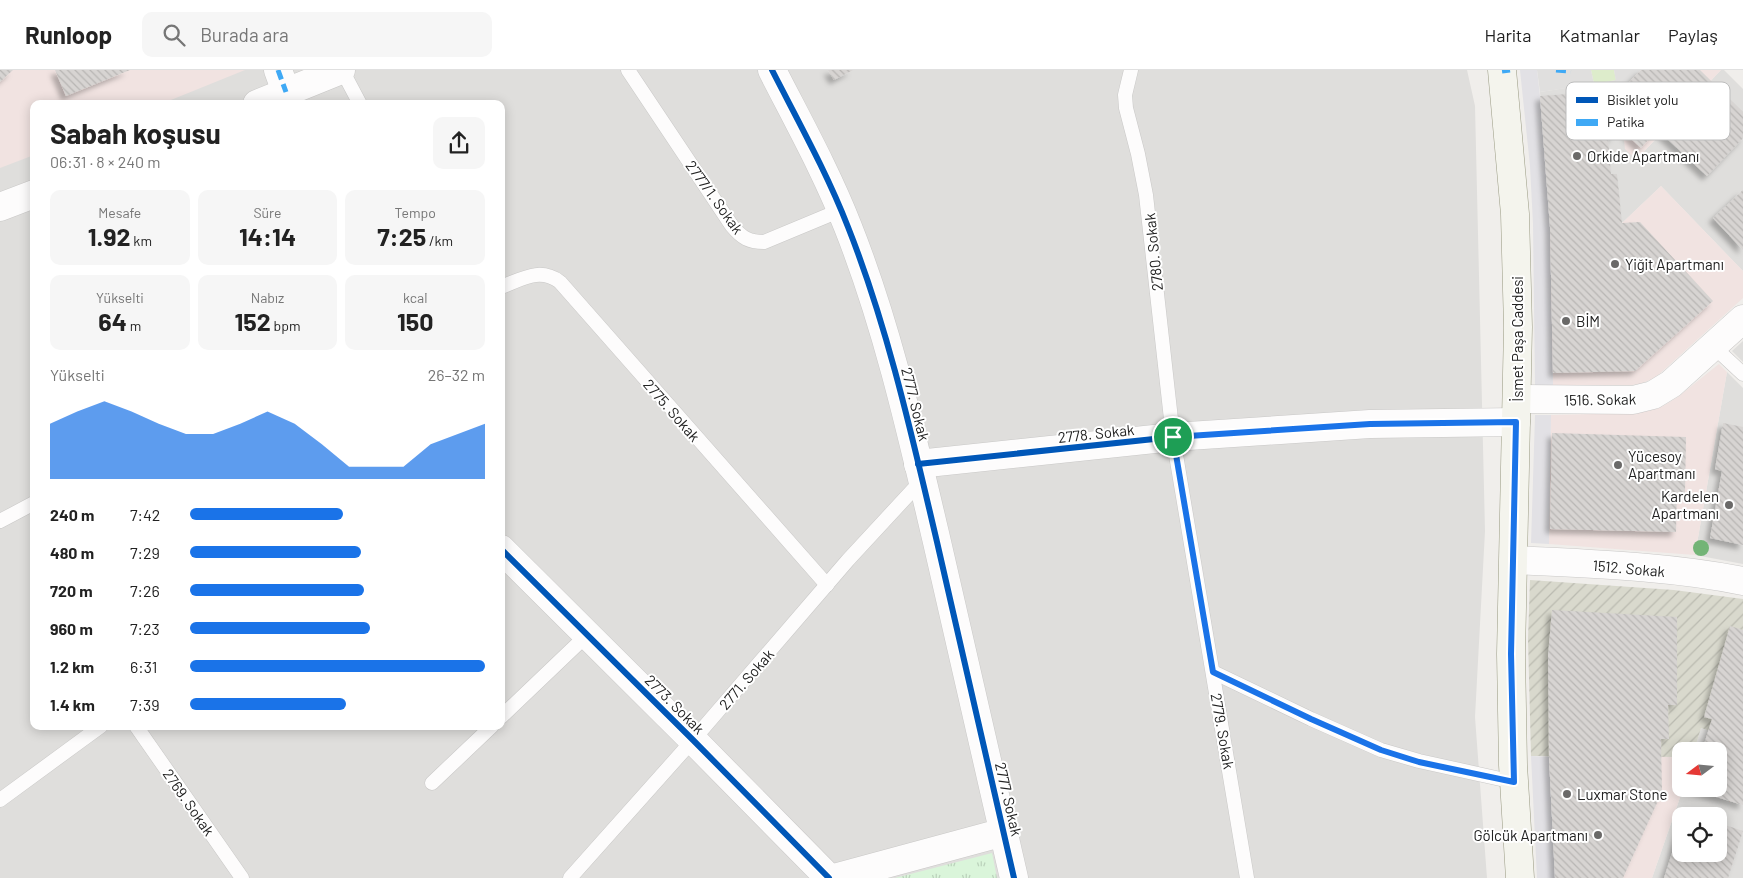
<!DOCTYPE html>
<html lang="tr">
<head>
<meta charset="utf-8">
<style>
	body { margin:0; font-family:Barlow,sans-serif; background:#f6f6f6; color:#222; height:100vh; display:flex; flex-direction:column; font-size:19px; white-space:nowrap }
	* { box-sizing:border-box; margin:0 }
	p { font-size:16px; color:#767676 }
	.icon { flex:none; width:28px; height:28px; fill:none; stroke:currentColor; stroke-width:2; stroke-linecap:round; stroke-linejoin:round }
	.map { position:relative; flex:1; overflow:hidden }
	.side { position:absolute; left:30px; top:30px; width:475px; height:630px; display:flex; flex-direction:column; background:#fff; border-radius:10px; box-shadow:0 2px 12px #0003 }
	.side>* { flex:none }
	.needle { width:32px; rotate:254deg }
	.buttons { position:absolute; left:1672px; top:672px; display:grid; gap:10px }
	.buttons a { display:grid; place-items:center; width:55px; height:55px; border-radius:10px; background:#fff; box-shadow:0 2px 12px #0003; font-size:25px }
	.pin { position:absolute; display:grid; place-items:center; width:42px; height:42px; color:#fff; margin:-21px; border:2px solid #fff; border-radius:50%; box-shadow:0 1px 5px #0007 }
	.round { display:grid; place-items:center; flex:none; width:52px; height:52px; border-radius:10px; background:#f6f6f6 }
	.overview { display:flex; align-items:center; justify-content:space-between; height:85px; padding:0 20px }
	h1 { font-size:28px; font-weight:700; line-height:38px }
	.figures { display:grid; grid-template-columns:repeat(3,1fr); gap:8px; height:85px; padding:5px 20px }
	.figures div { display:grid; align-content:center; border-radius:10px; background:#f6f6f6; text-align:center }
	.figures b { font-size:25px; font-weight:700 }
	.figures small { font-size:14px; font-weight:400 }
	.figures p { font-size:14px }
	.chart { height:140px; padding:10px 20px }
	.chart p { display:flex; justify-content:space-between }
	.chart svg { width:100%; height:90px; margin-top:5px; fill:#1a73e8; opacity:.7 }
	ul { padding:0 20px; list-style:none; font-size:16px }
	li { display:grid; grid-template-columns:80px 60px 1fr; align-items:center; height:38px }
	li i { height:12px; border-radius:6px; background:#1a73e8 }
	header { display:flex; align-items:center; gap:30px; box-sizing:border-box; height:70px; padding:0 25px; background:#fff; border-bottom:1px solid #e0e0e0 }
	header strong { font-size:24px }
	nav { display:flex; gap:28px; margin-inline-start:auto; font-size:18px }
	.search { width:350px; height:45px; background:#f6f6f6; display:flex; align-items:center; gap:12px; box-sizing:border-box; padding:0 18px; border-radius:10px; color:#767676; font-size:19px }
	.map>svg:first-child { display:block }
	.residential { fill:#dfdedc; fill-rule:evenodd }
	.commercial { fill:#f1e3e1 }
	.construction { fill:url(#construction-furrows) }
	.grass { fill:#ddeccb }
	.park { fill:url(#park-tufts) }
	.parking { fill:#e0dfde }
	.plaza { fill:#e2e1e5 }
	.building { fill:url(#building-back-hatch); filter:url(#shadow) }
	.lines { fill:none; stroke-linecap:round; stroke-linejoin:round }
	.service-casing { stroke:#c9c8c7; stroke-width:15 }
	.minor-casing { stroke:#c9c8c7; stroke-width:29 }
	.tertiary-casing { stroke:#c9c8c7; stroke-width:29 }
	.secondary-casing { stroke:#999a82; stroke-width:29 }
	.service { stroke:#fdfcfc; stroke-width:14 }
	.minor { stroke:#fdfcfc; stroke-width:28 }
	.tertiary { stroke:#fdfcfc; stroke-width:28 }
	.secondary { stroke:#f4f4ed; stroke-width:28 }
	.quiet { stroke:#3fa9f5; stroke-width:5; stroke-dasharray:10 5; stroke-linecap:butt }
	.cycleway-casing { stroke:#fff; stroke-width:9 }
	.cycleway { stroke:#0057b8; stroke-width:6 }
	.tree { fill:#73b476 }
	.route-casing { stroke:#fff; stroke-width:10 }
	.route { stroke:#1a73e8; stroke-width:6 }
	.poi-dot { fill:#6a6968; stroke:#fff; stroke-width:2 }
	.labels { text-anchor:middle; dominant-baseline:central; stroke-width:4; stroke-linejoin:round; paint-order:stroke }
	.poi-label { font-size:15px; fill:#222; stroke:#fff; text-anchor:start }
	.street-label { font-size:15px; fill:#222; stroke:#fff }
	.key { fill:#fff; stroke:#bdbdbd; stroke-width:1 }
	.key-label { font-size:14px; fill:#222 }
</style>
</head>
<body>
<header>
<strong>Runloop</strong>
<div class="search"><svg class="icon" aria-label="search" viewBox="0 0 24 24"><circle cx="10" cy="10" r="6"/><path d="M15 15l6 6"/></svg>Burada ara</div>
<nav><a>Harita</a><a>Katmanlar</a><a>Paylaş</a></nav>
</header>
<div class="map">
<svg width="1743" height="808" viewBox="0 0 1743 808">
	<defs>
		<pattern id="construction-furrows" width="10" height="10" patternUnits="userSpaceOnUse" patternTransform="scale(1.25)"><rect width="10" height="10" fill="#d9d9cd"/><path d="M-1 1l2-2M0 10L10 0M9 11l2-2" fill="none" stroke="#babab0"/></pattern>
		<pattern id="park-tufts" width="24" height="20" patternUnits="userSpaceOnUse" patternTransform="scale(1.25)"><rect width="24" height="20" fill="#daf5da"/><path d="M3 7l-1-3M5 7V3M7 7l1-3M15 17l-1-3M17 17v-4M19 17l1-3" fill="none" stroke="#bbd2bb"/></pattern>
		<pattern id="building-back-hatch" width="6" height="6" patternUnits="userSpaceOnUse" patternTransform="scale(1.25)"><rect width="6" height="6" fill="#d7d4d2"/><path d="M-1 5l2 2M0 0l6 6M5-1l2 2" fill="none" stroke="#b8b6b4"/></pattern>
		<filter id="shadow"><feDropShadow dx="-4.5" dy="4.5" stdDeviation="2.5" flood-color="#0004"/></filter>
	</defs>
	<rect width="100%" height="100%" fill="#f0eeeb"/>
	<g class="residential">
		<path d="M0 0H1467L1475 36 1485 461 1475 647 1487 808H0ZM34 34H501V656H34Z"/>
		<polygon points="1721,0 1724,0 1743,19 1743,201 1661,116 1622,153 1550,157 1540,22 1616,10 1636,90"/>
		<polygon points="1743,271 1743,292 1732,281"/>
		<polygon points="1727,302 1743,318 1743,494 1695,485"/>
		<path d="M1701 658 1743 671V808H1652L1683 719H1719V681H1694ZM1681 746H1719V784H1681Z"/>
	</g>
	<g class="commercial">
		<polygon points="0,0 245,0 161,34 34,34 34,85 0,98"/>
		<polygon points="1641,0 1721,0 1636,90 1625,79 1618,23"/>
		<polygon points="1661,116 1743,201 1743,228 1655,308 1640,314 1632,315 1553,315 1550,157 1622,153"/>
		<polygon points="1719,294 1727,302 1695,485 1549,474 1551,345 1633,343 1648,341 1663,336 1679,326"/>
		<polygon points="1661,686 1681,687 1681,719 1683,719 1652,808 1555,808"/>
	</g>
	<polygon class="construction" points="1530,510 1674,520 1743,529 1743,671 1701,658 1694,681 1681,681 1681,687 1531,686 1528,569"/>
	<polygon class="grass" points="1591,0 1614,0 1616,10 1594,14"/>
	<polygon class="park" points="992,783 997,808 895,808"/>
	<g class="parking">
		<polygon points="1537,0 1591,0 1594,14 1540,22"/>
		<polygon points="1614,0 1641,0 1618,23"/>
	</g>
	<g class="plaza">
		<polygon points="1520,0 1537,0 1540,26 1550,157 1553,315 1535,315 1533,154 1530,96"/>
		<polygon points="1535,345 1551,345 1549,474 1531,473"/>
		<polygon points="1531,686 1549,687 1555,808 1537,808"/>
	</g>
	<g class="building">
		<polygon points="0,0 13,0 0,12"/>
		<polygon points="55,0 130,0 66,26"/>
		<polygon points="828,0 853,0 834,10"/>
		<polygon points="1641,0 1700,0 1743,42 1743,68 1707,106 1618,23"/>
		<polygon points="1610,21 1614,67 1608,68 1611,104 1617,104 1622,153 1640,152 1713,231 1635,301 1553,303 1550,157 1540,26"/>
		<polygon points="1640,47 1656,61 1641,78 1625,63"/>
		<polygon points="1743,120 1743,180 1713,148"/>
		<polygon points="1723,353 1743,357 1743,475 1710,468 1722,401 1715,399"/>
		<polygon points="1552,363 1686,367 1685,424 1677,424 1676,462 1550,459"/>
		<polygon points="1552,540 1677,547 1677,635 1668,635 1669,669 1661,669 1662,722 1623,808 1555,808 1549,687 1548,586"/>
		<polygon points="1730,556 1743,560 1743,735 1690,719 1719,719 1719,681 1702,681 1712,649 1704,647"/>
		<polygon points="1685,741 1698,746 1684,746"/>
		<polygon points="1719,753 1743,761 1728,808 1664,808 1681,755 1681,784 1719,784"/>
	</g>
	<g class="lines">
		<g class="service-casing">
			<g id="service">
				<polyline points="342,0 360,34"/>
				<path d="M628 0 732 156C742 168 749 172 764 172L841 140"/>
				<polyline points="1131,0 1125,25 1126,38 1138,84 1146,125 1173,367 1247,808"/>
				<path d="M501 217C522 209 540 197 560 212L827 515"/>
				<polyline points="1713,276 1743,304"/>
				<polyline points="0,451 34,433"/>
				<polyline points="1213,602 1311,649 1381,680 1419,691 1514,712"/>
				<polyline points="501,647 588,564"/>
				<polyline points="136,656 242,808"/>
				<polyline points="432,713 492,656"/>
				<polyline points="0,730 101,656"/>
				<polyline points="570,808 693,670 848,490 922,410"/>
			</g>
		</g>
		<g class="minor-casing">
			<g id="minor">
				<polyline points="278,0 286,22"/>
				<path d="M772 0C798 51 827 103 848 157 888 258 912 366 937 472 962 584 988 696 1014 808"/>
				<polyline points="1517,329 1633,330 1653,325 1671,314 1743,249"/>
				<polyline points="918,394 1173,367 1370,354 1516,352"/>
				<polyline points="501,479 693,670 829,808"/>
				<path d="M1514 490C1590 494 1668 496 1743 511"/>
				<polyline points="834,808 1004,762"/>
			</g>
		</g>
		<g class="tertiary-casing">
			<g id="tertiary">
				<polyline points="257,34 341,0"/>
				<polyline points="0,137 34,124"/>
			</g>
		</g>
		<g class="secondary-casing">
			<polyline id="secondary" points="1502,0 1515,144 1518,257 1511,584 1513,695 1520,808"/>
		</g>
		<use href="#service" class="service"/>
		<use href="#minor" class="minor"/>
		<use href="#tertiary" class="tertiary"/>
		<use href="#secondary" class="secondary"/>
		<g class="quiet">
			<polyline points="278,0 286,22"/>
			<polyline points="1556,0 1571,1"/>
			<polyline points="1502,1 1510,0"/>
		</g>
		<g class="cycleway-casing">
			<g id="cycleway">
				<path d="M772 0C798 51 827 103 848 157 888 258 912 366 937 472 962 584 988 696 1014 808"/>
				<polyline points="918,394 1173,367 1370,354 1516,352"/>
				<polyline points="501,479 693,670 829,808"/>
			</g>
		</g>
		<use href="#cycleway" class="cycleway"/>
	</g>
	<circle class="tree" cx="1701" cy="478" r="8"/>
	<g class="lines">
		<g class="route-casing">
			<polygon id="route" points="1516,352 1511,584 1514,712 1419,692 1381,680 1311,649 1213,602 1173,367 1370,354"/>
		</g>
		<use href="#route" class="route"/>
	</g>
	<g class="poi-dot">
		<circle cx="1577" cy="86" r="5"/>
		<circle cx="1615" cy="194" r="5"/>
		<circle cx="1566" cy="251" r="5"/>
		<circle cx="1618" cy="395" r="5"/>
		<circle cx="1729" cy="435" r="5"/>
		<circle cx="1567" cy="724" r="5"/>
		<circle cx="1598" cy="765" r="5"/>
	</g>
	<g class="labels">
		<g class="poi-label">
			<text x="1587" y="86">Orkide Apartmanı</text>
			<text x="1625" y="194">Yiğit Apartmanı</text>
			<text x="1576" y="251">BİM</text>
			<text x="1628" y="386">Yücesoy<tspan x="1628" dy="17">Apartmanı</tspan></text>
			<text x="1719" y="426" text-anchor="end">Kardelen<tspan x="1719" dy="17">Apartmanı</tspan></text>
			<text x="1577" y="724">Luxmar Stone</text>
			<text x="1588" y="765" text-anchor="end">Gölcük Apartmanı</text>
		</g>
		<g class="street-label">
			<text transform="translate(715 127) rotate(54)">2777/1. Sokak</text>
			<text transform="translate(1153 182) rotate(-96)">2780. Sokak</text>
			<text transform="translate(1517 269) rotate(-90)">İsmet Paşa Caddesi</text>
			<text transform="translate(1600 329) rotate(-1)">1516. Sokak</text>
			<text transform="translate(916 334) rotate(76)">2777. Sokak</text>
			<text transform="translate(672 340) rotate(49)">2775. Sokak</text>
			<text transform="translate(1096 363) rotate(-6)">2778. Sokak</text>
			<text transform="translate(1629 498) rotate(5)">1512. Sokak</text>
			<text transform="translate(746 609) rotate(-49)">2771. Sokak</text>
			<text transform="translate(675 634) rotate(45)">2773. Sokak</text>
			<text transform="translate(1223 661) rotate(80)">2779. Sokak</text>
			<text transform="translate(1009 729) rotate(77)">2777. Sokak</text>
			<text transform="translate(189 732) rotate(55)">2769. Sokak</text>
		</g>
	</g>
	<rect x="1566" y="12" width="164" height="58" rx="8" class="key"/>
	<rect x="1576" y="27" width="22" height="6" fill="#0057b8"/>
	<rect x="1576" y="49" width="22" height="7" fill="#3fa9f5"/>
	<g class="key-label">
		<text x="1607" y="35">Bisiklet yolu</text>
		<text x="1607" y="57">Patika</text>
	</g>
</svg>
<div class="buttons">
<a><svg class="needle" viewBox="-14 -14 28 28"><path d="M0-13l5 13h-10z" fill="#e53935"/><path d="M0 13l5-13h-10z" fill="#767676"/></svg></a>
<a><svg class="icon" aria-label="locate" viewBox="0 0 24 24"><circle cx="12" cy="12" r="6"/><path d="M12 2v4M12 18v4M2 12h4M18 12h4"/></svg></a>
</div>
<div class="pin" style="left:1173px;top:367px;background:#1e9e55"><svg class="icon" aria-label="arrive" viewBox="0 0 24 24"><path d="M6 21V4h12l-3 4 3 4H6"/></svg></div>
<section class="side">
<div class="overview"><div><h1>Sabah koşusu</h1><p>06:31 · 8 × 240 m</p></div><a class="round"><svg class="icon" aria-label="share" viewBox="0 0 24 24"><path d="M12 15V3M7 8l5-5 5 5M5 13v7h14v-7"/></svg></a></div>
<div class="figures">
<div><p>Mesafe</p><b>1.92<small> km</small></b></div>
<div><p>Süre</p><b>14:14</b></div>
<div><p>Tempo</p><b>7:25<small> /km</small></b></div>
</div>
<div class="figures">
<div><p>Yükselti</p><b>64<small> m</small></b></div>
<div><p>Nabız</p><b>152<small> bpm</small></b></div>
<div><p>kcal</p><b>150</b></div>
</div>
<div class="chart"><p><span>Yükselti</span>26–32 m</p>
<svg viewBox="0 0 160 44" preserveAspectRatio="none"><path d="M0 44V17L10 11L20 6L30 11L40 17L50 22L60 22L70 17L80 11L90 17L100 27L110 38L120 38L130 38L140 27L150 22L160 17V44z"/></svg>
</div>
<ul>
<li><b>240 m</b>7:42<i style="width:52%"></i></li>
<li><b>480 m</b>7:29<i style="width:58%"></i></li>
<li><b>720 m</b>7:26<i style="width:59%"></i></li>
<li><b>960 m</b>7:23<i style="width:61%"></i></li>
<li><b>1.2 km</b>6:31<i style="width:100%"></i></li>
<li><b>1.4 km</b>7:39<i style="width:53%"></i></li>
</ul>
</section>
</div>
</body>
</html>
